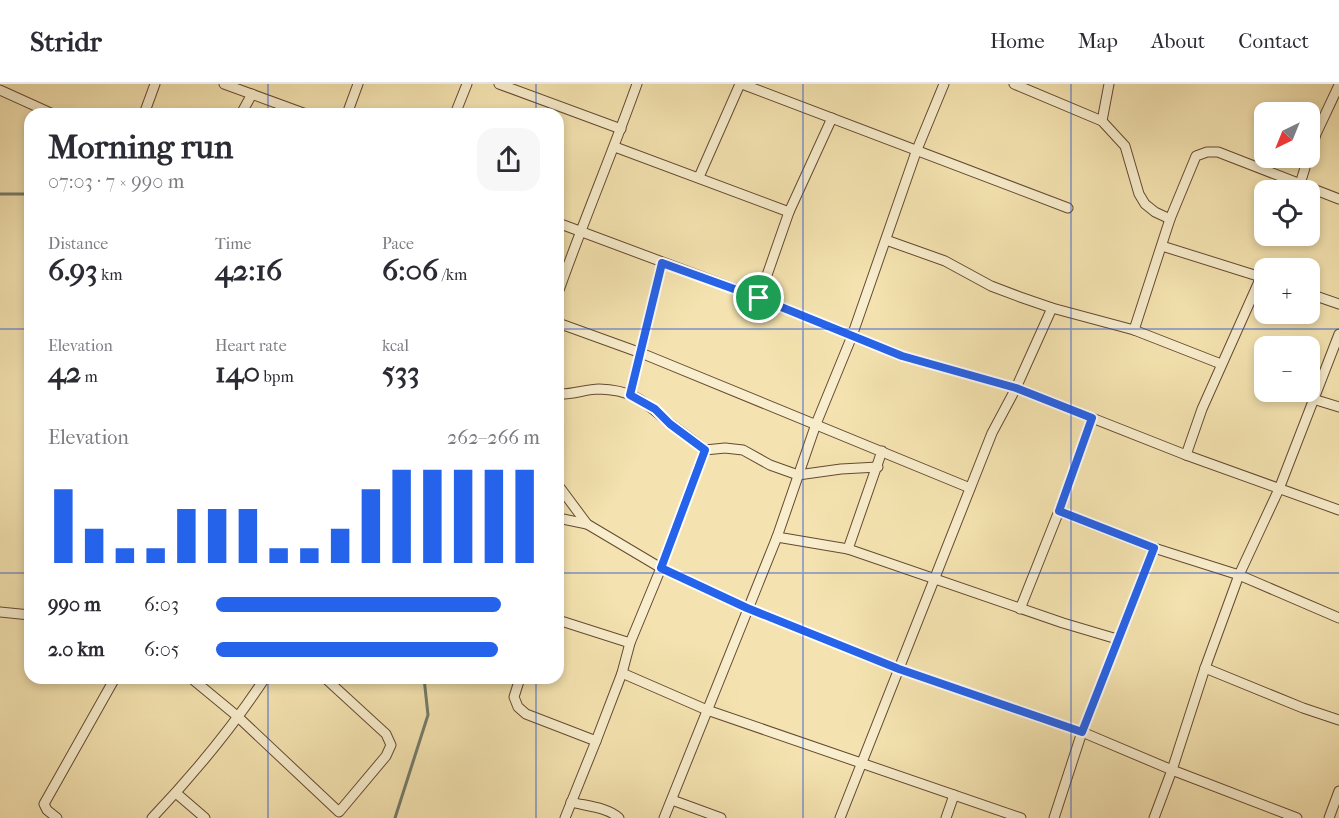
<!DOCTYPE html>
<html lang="en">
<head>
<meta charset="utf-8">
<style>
	body { margin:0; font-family:"IM FELL French Canon",serif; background:#f7f7f7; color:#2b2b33; height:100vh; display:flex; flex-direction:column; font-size:22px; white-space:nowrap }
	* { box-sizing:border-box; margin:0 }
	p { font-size:20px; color:#7c7c81 }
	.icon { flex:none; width:33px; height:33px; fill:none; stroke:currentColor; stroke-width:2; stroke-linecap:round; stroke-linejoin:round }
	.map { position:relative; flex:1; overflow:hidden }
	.side { position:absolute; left:24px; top:24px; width:540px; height:576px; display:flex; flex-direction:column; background:#fff; border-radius:18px; box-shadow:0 3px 9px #0003 }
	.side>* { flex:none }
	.needle { width:39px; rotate:223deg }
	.fabs { position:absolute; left:1254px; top:18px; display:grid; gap:12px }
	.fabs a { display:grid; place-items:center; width:66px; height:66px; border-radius:12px; background:#fff; box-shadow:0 3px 9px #0003; font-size:30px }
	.pin { position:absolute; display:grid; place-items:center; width:51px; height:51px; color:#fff; margin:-26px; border:3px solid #fff; border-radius:50%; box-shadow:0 2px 6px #0007 }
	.round { display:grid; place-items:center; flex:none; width:63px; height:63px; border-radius:18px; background:#f7f7f7 }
	.headline { display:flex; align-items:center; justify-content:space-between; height:102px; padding:0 24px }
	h1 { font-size:33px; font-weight:700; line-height:45px }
	.figures { display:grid; grid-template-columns:repeat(3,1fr); gap:9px; height:102px; padding:6px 24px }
	.figures div { display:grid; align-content:center }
	.figures b { font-size:30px; font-weight:700 }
	.figures small { font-size:16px; font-weight:400 }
	.figures p { font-size:16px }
	.chart { height:168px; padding:12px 24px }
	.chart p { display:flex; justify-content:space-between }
	.chart svg { width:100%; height:108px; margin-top:6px; stroke:#2563eb; stroke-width:6 }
	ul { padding:0 24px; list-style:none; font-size:20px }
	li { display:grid; grid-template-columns:96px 72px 1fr; align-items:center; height:45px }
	li i { height:15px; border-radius:8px; background:#2563eb }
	header { display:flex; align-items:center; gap:36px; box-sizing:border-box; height:84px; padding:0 30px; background:#fff; border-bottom:2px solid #e1e1e2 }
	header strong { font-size:28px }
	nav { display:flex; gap:33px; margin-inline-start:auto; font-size:21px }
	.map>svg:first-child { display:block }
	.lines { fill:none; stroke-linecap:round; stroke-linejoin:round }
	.stream { stroke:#737b6a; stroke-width:3 }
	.street-casing { stroke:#654a32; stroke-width:11 }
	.street { stroke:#f8edcc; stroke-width:9 }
	.route-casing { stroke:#fff; stroke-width:12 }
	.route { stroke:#2563eb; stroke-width:8 }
	.grid { fill:none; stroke:#1d4ed8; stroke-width:1.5; stroke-opacity:0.55 }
</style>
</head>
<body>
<header>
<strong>Stridr</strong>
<nav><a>Home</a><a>Map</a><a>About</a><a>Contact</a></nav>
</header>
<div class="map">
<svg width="1339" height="734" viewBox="0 0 1339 734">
	<rect width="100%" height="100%" fill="#f4e3b0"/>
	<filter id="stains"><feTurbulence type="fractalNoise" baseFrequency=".00333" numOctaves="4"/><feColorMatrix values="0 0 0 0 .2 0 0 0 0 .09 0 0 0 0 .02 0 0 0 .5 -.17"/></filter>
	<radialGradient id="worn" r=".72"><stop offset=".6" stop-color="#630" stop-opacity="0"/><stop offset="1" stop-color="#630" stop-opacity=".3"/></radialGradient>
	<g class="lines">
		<g class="stream">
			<polyline points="0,110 30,110"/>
			<polyline points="395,734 428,631 424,594"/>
		</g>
		<g class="street-casing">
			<g id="street">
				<polyline points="224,0 306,30"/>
				<polyline points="499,0 621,45"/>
				<polyline points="742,0 1068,124"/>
				<polyline points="1014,0 1102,37 1125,62 1139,110 1145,120 1155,128 1170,135"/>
				<polyline points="0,6 53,30"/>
				<polyline points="144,30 155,0"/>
				<polyline points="241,30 252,10"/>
				<polyline points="347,30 358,0"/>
				<polyline points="455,30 467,0"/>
				<polyline points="1102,37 1109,0"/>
				<polyline points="615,63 789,128"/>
				<polyline points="1310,70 1316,50 1339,1"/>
				<polyline points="699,93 740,0"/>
				<polyline points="1300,100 1308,74"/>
				<polyline points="558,139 759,214 902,272 1016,304 1186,371 1339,426"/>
				<polyline points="886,156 945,177 991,202 1020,213 1052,224 1134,246 1221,280"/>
				<polyline points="1162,162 1264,194"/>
				<path d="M558 209C583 138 612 70 637 0"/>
				<polyline points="1310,210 1339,220"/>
				<polyline points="759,214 789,128 832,34"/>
				<polyline points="558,239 641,269 970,404"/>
				<polyline points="1134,246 1170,135 1196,72 1207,68 1218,68 1339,115"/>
				<path d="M558 310C572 311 586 305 599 305 636 306 646 320 672 341 683 349 694 357 705 366L725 364 743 366 770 381 798 391 841 385 878 383"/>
				<polyline points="630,311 662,179"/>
				<polyline points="1313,315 1339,323"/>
				<polyline points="1186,371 1202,325 1261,193"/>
				<polyline points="558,401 587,440 661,484 747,524 899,585 1082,648 1172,686 1297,734"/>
				<polyline points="1059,427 1154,464 1239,491 1339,534"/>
				<polyline points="558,434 587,440"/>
				<polyline points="777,453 848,465 1063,539 1117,555"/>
				<polyline points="848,465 882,367"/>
				<polyline points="1020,525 1059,427 1092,334"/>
				<polyline points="0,528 30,531"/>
				<polyline points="558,536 630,559"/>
				<polyline points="1205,584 1303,624 1339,636"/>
				<polyline points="622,589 707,626 1021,734"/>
				<polyline points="191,594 237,632 339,728 386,672 391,661 386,650 325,594"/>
				<polyline points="520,594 514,613 518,623 526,630 596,657"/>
				<polyline points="176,709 205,734"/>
				<polyline points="672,716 721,734"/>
				<path d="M571 718C586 722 607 723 619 734"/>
				<polyline points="57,734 47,726 44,720 115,594"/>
				<path d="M152 734C193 691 232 644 265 594"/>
				<polyline points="565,734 596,657 622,589 630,559 661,484 705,366"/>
				<polyline points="664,734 777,453 816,340 852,252 916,68 944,0"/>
				<polyline points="840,734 992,349 1016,304 1052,224"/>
				<polyline points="946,734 954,711"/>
				<polyline points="1054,734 1082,648 1154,464"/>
				<polyline points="1154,734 1172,686 1205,584 1239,491 1279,405 1339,250"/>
				<polyline points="1329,734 1339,707"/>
			</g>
		</g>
		<use href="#street" class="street"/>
	</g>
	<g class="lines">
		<g class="route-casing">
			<polygon id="route" points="662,179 759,214 902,272 1016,304 1092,334 1059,427 1154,464 1082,648 899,585 747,524 661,484 705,366 670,340 655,325 630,311"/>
		</g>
		<use href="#route" class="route"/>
	</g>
	<path class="grid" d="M268 0V30M536 0V30M803 0V734M1071 0V734M0 245H30M558 245H1339M0 489H30M558 489H1339M268 594V734M536 594V734"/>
	<rect width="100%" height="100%" filter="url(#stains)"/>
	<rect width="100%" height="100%" fill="url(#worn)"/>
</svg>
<div class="fabs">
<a><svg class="needle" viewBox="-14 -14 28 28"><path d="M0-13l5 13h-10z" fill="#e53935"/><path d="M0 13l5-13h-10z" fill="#7c7c81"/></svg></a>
<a><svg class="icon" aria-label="locate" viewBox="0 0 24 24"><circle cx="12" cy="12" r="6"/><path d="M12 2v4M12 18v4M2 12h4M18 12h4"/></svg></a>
<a>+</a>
<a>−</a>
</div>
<div class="pin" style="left:759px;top:214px;background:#1e9e55"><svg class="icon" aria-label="arrive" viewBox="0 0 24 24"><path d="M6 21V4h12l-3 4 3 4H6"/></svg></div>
<section class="side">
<div class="headline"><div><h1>Morning run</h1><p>07:03 · 7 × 990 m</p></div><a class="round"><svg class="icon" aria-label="share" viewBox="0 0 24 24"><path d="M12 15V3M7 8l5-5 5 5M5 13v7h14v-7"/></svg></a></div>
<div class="figures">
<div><p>Distance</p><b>6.93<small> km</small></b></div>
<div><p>Time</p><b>42:16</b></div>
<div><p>Pace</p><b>6:06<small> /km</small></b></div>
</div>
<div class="figures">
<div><p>Elevation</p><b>42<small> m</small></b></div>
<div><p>Heart rate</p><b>140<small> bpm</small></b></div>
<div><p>kcal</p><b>533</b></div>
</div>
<div class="chart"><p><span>Elevation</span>262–266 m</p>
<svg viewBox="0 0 160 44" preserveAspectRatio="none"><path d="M5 44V14M15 44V30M25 44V38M35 44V38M45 44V22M55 44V22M65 44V22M75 44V38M85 44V38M95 44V30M105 44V14M115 44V6M125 44V6M135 44V6M145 44V6M155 44V6"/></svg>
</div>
<ul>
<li><b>990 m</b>6:03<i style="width:88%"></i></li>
<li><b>2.0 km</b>6:05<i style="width:87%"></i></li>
</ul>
</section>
</div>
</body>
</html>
